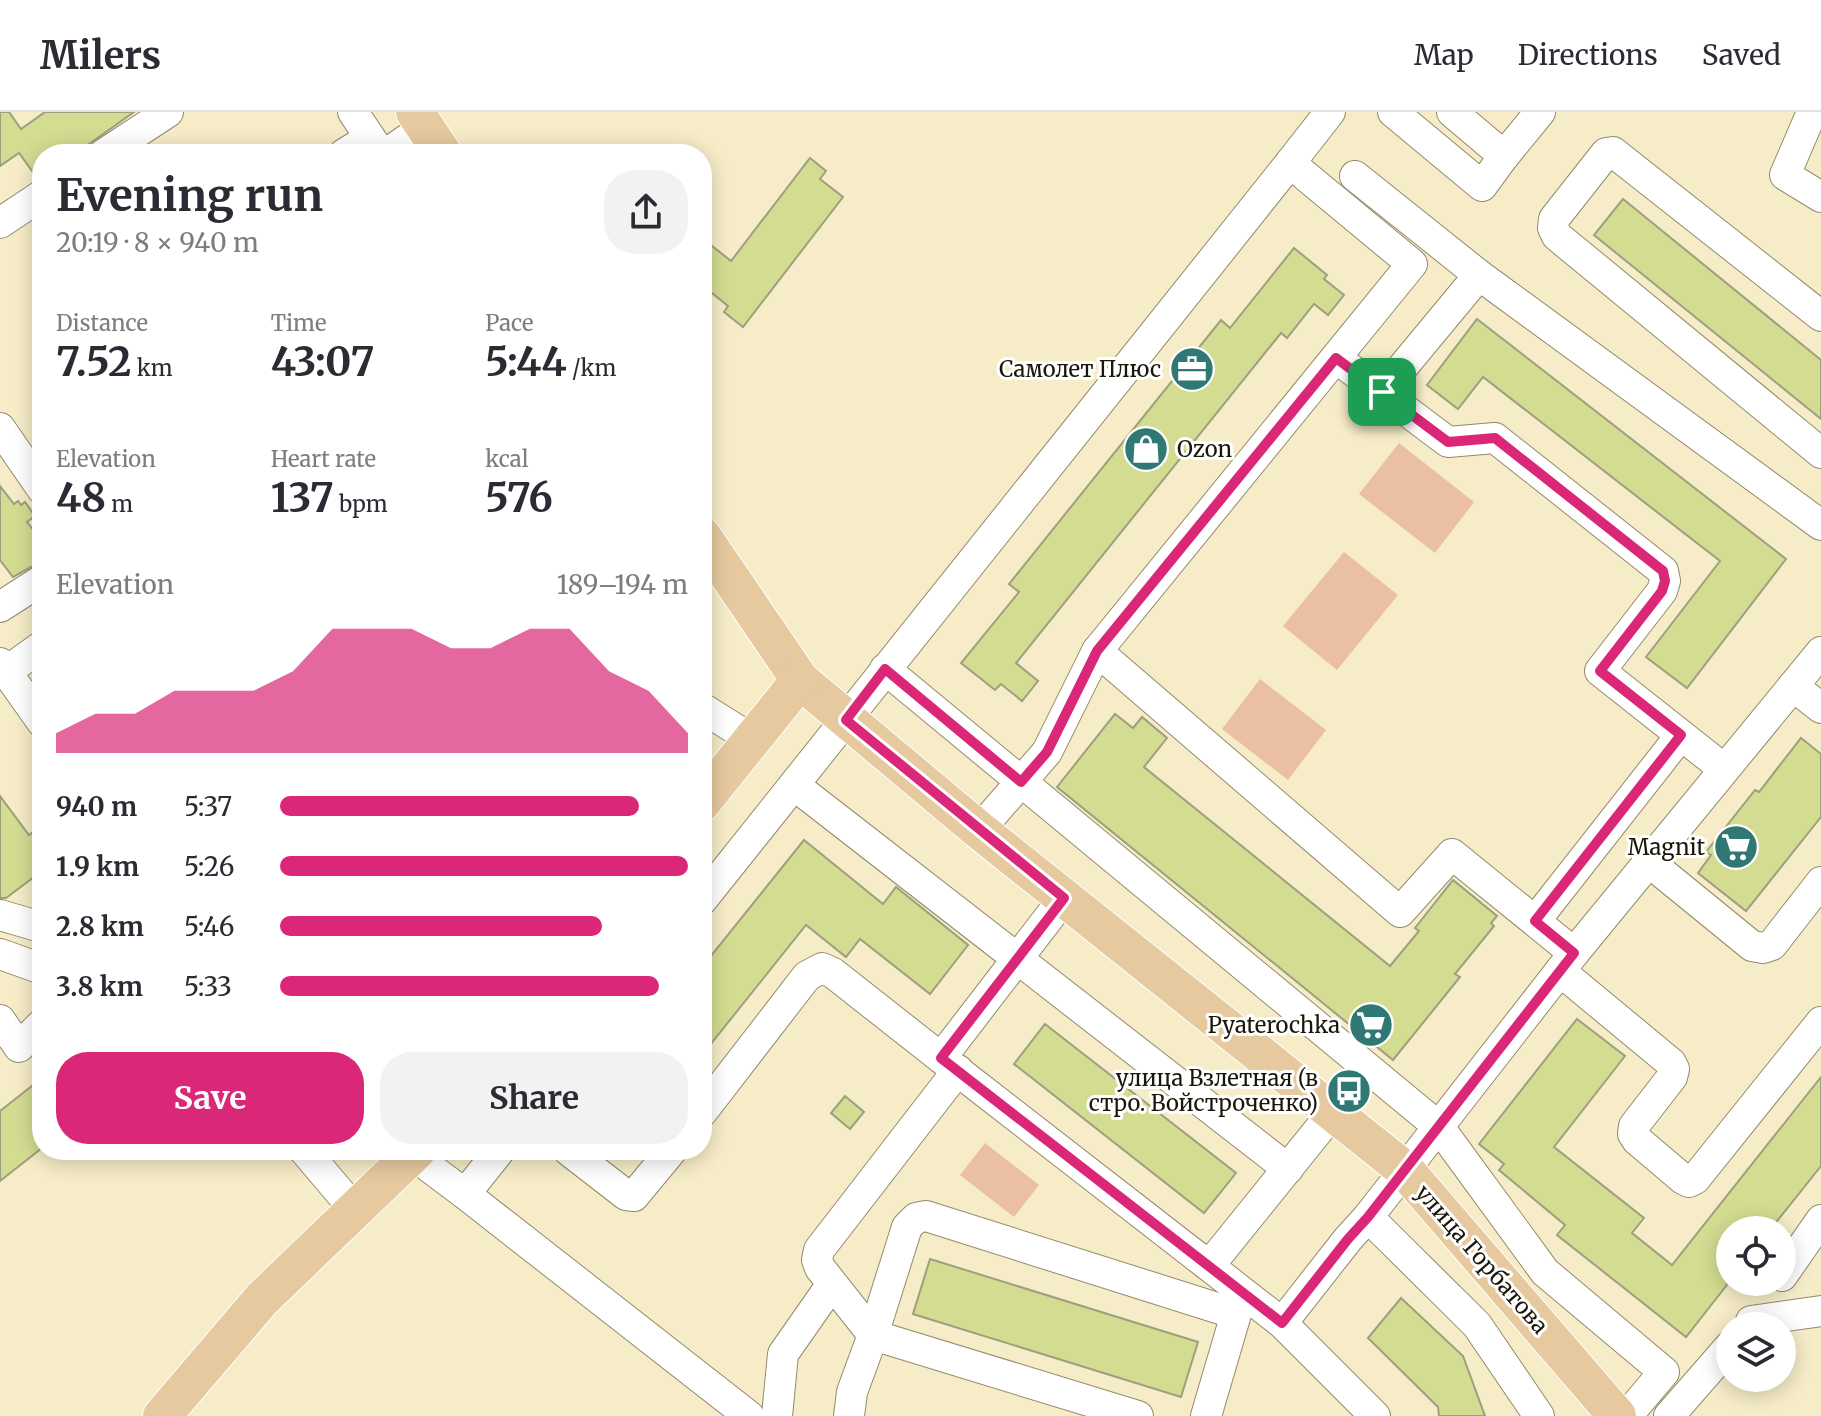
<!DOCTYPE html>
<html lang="en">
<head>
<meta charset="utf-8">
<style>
	body { margin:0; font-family:Merriweather,serif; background:#f2f2f3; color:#2b2b33; height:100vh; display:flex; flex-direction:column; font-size:30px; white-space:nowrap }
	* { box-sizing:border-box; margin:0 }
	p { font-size:26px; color:#7c7c81 }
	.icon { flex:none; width:44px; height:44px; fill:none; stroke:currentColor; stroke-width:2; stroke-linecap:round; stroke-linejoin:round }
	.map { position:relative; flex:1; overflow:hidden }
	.drawer { position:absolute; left:32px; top:32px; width:680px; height:1016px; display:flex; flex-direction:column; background:#fff; border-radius:32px; box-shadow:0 4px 20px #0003 }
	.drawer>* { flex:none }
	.buttons { position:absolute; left:1716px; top:1104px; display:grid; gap:16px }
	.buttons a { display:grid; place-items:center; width:80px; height:80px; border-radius:50%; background:#fff; box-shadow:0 4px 20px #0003; font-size:40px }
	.pin { position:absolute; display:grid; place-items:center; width:68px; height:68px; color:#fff; margin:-34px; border-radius:16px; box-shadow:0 4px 12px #0006 }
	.round { display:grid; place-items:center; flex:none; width:84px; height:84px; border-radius:32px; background:#f2f2f3 }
	.overview { display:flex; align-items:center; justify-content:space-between; height:136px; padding:0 24px }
	h1 { font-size:44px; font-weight:700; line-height:60px }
	.metrics { display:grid; grid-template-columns:repeat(3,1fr); gap:12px; height:136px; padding:8px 24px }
	.metrics div { display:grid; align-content:center }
	.metrics b { font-size:40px; font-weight:700 }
	.metrics small { font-size:22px; font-weight:400 }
	.metrics p { font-size:22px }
	.chart { height:224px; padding:16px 24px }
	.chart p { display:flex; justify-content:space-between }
	.chart svg { width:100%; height:144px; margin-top:8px; fill:#db2777; opacity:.7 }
	.primary-button { display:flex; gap:16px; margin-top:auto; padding:16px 24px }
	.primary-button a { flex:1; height:92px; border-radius:32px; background:#db2777; color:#fff; font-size:32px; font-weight:700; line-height:92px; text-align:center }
	.primary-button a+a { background:#f2f2f3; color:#2b2b33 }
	ul { padding:0 24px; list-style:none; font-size:26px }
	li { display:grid; grid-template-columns:128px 96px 1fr; align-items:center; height:60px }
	li i { height:20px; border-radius:10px; background:#db2777 }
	header { display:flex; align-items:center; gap:48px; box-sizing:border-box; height:112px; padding:0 40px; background:#fff; border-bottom:2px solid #e1e1e2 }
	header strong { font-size:38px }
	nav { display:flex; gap:44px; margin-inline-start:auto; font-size:28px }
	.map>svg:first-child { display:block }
	.green { fill:#ebbfa2 }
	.building { fill:#d4dc92; stroke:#9ca07f; stroke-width:2 }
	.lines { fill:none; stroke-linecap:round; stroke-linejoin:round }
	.minor-casing { stroke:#938a69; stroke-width:32 }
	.major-casing { stroke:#fff; stroke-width:40 }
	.minor { stroke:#fff; stroke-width:30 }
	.major { stroke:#e6c99f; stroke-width:38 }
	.route-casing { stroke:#fff; stroke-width:16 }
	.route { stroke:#db2777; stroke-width:10 }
	.labels { text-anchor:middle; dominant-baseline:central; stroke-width:6; stroke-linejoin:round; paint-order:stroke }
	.poi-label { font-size:22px; fill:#1a170a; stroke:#fff; text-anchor:end }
	.street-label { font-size:22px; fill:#1a170a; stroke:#fff }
</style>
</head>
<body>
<header>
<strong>Milers</strong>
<nav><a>Map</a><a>Directions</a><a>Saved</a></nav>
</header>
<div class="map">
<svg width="1821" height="1304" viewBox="0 0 1821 1304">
	<rect width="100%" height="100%" fill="#f6ecc8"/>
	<g class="green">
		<polygon points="1399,331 1474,390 1435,441 1359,382"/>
		<polygon points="1344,440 1398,483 1337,558 1283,514"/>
		<polygon points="1260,567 1326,618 1288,668 1222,617"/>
		<polygon points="985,1031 1039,1073 1014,1105 960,1063"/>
	</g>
	<g class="building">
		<polygon points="0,0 9,0 21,17 45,0 134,0 75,42 42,42 42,65 37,66 19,41 0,54"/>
		<polygon points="810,46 826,59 820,67 843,85 743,215 724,200 728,194 702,173 702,126 731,149"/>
		<polygon points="1623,87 1821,248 1821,307 1594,123"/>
		<polygon points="1294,136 1327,163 1324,167 1344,183 1328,203 1314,192 1287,226 1281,221 1016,551 1038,569 1022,589 1001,572 995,578 961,551 1019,480 1009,472 1221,208 1230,216"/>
		<polygon points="1477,207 1786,447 1687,576 1646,545 1720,449 1483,265 1458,297 1427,273"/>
		<polygon points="0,374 14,392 18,389 21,393 25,390 35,404 27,410 42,429 42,449 13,465 0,448"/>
		<polygon points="1115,602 1133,616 1142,605 1167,626 1144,655 1390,854 1419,819 1415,816 1453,768 1497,804 1491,811 1494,814 1455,862 1460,865 1393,948 1057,675"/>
		<polygon points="1801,626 1821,642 1821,705 1746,799 1698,761 1711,743 1706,740 1755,678 1759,680"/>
		<polygon points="0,684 29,723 42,713 42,759 6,786 0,786"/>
		<polygon points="804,728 883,792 896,775 968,833 930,882 860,827 846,845 806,813 702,943 702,855"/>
		<polygon points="1577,907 1625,944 1554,1035 1644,1106 1632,1121 1672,1153 1821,965 1821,1054 1770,1118 1730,1118 1730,1169 1686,1225 1557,1123 1565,1113 1499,1058 1504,1052 1479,1032"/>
		<polygon points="1045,912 1236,1061 1204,1101 1014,952"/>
		<polygon points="42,966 42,1036 0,1069 0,999"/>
		<polygon points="845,984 864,1000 850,1017 831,1001"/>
		<polygon points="930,1147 1198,1230 1181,1285 913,1202"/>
		<polygon points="1401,1186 1463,1244 1485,1304 1439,1304 1438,1295 1368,1226"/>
	</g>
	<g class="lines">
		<g class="minor-casing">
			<g id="minor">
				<polyline points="353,0 381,42"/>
				<polyline points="1393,0 1482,74 1504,44"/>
				<polyline points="1452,0 1504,44 1540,0"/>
				<polyline points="1812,0 1785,63 1821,85"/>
				<polyline points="104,42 168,0"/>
				<polyline points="344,42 370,26"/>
				<polyline points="386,42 425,15"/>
				<polyline points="1290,51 1330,0"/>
				<polyline points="1355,64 1479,163 1382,280"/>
				<polyline points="0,111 42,83"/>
				<polyline points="1479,163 1821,413"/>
				<polyline points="1821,204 1613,40 1606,41 1554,107 1553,116 1557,124 1821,341"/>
				<polyline points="1336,246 1448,330 1495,326 1663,459 1665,469 1662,479 1600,559 1724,657"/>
				<polyline points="0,316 42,377"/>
				<polyline points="0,495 42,468"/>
				<polyline points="1097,539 1400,800 1452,742 1574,841"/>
				<polyline points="0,551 42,610"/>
				<polyline points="885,557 1439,1015 1545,1160 1664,1260 1627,1304"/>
				<polyline points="6,560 42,534"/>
				<polyline points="1793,574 1821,596"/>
				<polyline points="702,596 753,628"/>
				<polyline points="794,673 1288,1057"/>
				<polyline points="1649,750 1752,834 1763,836 1772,833 1821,770"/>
				<polyline points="702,788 1290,51 1412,152 1097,539 1047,640 979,718"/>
				<polyline points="0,803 34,813 42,810"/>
				<polyline points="1535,809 1681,623"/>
				<polyline points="0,842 42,857"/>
				<polyline points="1560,859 1671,951 1674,957 1672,965 1634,1014 1633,1022 1637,1028 1683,1067 1689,1070 1695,1067 1821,910"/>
				<polyline points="0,908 19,935 42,912"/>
				<polyline points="941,946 1209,1154 1334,999"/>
				<polyline points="702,1000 807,864 822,856 833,861 941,946 1064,786"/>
				<polyline points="304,1038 354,1097"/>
				<polyline points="568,1038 626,1083 634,1084 672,1038"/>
				<polyline points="413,1043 465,1082 500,1038"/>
				<polyline points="465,1082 749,1304"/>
				<polyline points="1368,1105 1477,1213 1539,1304"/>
				<polyline points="1209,1154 1282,1211 1375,1304"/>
				<polyline points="1782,1164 1821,1108"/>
				<polyline points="1751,1209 1821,1199"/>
				<polyline points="1282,1211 1348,1127 1368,1105 1574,841 1821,540"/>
				<polyline points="777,1304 783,1242 832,1172"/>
				<polyline points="849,1304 852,1280 873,1223 820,1156 817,1148 819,1138 958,958"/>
				<polyline points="1138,1304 873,1223 907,1115 916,1106 926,1104 1236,1202 1206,1304"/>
				<polyline points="1669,1304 1730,1234"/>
			</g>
		</g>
		<g class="major-casing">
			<g id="major">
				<polyline points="415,0 443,42"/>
				<polyline points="702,424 800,568 979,718 1405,1058 1617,1304"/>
				<polyline points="702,690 800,568"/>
				<polyline points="162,1304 262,1187 417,1038"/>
			</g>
		</g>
		<use href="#minor" class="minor"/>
		<use href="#major" class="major"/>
	</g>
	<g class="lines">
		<g class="route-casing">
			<polygon id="route" points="1336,246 1448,330 1495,326 1663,459 1665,469 1662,479 1600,559 1681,623 1535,809 1574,841 1368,1105 1348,1127 1282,1211 941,946 1064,786 846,608 885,557 1021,670 1047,640 1097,539"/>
		</g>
		<use href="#route" class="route"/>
	</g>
	<defs>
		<g id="office-disc" transform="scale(2.3)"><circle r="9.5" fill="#2f7874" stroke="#fff"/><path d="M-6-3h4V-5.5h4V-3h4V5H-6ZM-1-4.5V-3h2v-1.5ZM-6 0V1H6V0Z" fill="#fff"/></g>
		<g id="shop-disc" transform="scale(2.3)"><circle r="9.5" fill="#2f7874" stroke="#fff"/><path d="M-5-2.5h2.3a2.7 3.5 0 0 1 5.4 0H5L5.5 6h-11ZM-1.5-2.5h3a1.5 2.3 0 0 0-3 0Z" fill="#fff"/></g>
		<g id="supermarket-disc" transform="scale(2.3)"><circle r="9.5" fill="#2f7874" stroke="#fff"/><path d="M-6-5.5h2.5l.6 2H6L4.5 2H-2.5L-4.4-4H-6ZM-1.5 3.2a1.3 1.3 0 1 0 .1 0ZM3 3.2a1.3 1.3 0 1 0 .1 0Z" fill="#fff"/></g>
		<g id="bus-disc" transform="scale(2.3)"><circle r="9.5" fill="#2f7874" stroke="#fff"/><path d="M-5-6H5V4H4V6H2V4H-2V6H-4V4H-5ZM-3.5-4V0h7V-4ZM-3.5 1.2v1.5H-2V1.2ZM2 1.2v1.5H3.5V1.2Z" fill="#fff"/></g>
	</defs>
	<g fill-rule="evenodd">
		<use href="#office-disc" x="1192" y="257"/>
		<use href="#shop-disc" x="1146" y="337"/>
		<use href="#supermarket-disc" x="1736" y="735"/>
		<use href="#supermarket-disc" x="1371" y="913"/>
		<use href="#bus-disc" x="1349" y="979"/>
	</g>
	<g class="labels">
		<g class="poi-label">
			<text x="1161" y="257">Самолет Плюс</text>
			<text x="1177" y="337" text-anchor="start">Ozon</text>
			<text x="1705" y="735">Magnit</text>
			<text x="1340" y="913">Pyaterochka</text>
			<text x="1318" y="966">улица Взлетная (в<tspan x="1318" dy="25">стро. Войстроченко)</tspan></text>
		</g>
		<g class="street-label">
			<text transform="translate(1482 1147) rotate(49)">улица Горбатова</text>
		</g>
	</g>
</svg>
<div class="buttons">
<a><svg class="icon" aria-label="locate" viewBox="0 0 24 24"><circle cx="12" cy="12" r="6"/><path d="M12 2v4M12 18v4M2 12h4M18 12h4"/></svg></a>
<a><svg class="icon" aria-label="layers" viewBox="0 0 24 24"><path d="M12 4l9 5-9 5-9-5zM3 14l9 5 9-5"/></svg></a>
</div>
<div class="pin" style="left:1382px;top:280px;background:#1e9e55"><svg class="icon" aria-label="arrive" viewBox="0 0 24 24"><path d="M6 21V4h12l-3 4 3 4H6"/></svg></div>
<section class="drawer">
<div class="overview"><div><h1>Evening run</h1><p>20:19 · 8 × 940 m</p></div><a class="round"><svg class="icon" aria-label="share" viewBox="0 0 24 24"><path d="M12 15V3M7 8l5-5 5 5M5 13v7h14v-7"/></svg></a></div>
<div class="metrics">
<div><p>Distance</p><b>7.52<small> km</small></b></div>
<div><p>Time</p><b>43:07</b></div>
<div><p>Pace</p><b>5:44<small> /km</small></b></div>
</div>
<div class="metrics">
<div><p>Elevation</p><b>48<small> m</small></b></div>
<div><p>Heart rate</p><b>137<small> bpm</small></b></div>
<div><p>kcal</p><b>576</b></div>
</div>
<div class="chart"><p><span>Elevation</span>189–194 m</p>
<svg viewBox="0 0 160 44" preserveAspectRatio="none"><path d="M0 44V38L10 32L20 32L30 25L40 25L50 25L60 19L70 6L80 6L90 6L100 12L110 12L120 6L130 6L140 19L150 25L160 38V44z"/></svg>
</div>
<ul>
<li><b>940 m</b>5:37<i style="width:88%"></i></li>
<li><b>1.9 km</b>5:26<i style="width:100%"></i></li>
<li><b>2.8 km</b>5:46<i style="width:79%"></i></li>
<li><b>3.8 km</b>5:33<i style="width:93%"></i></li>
</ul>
<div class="primary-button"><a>Save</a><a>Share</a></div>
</section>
</div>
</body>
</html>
